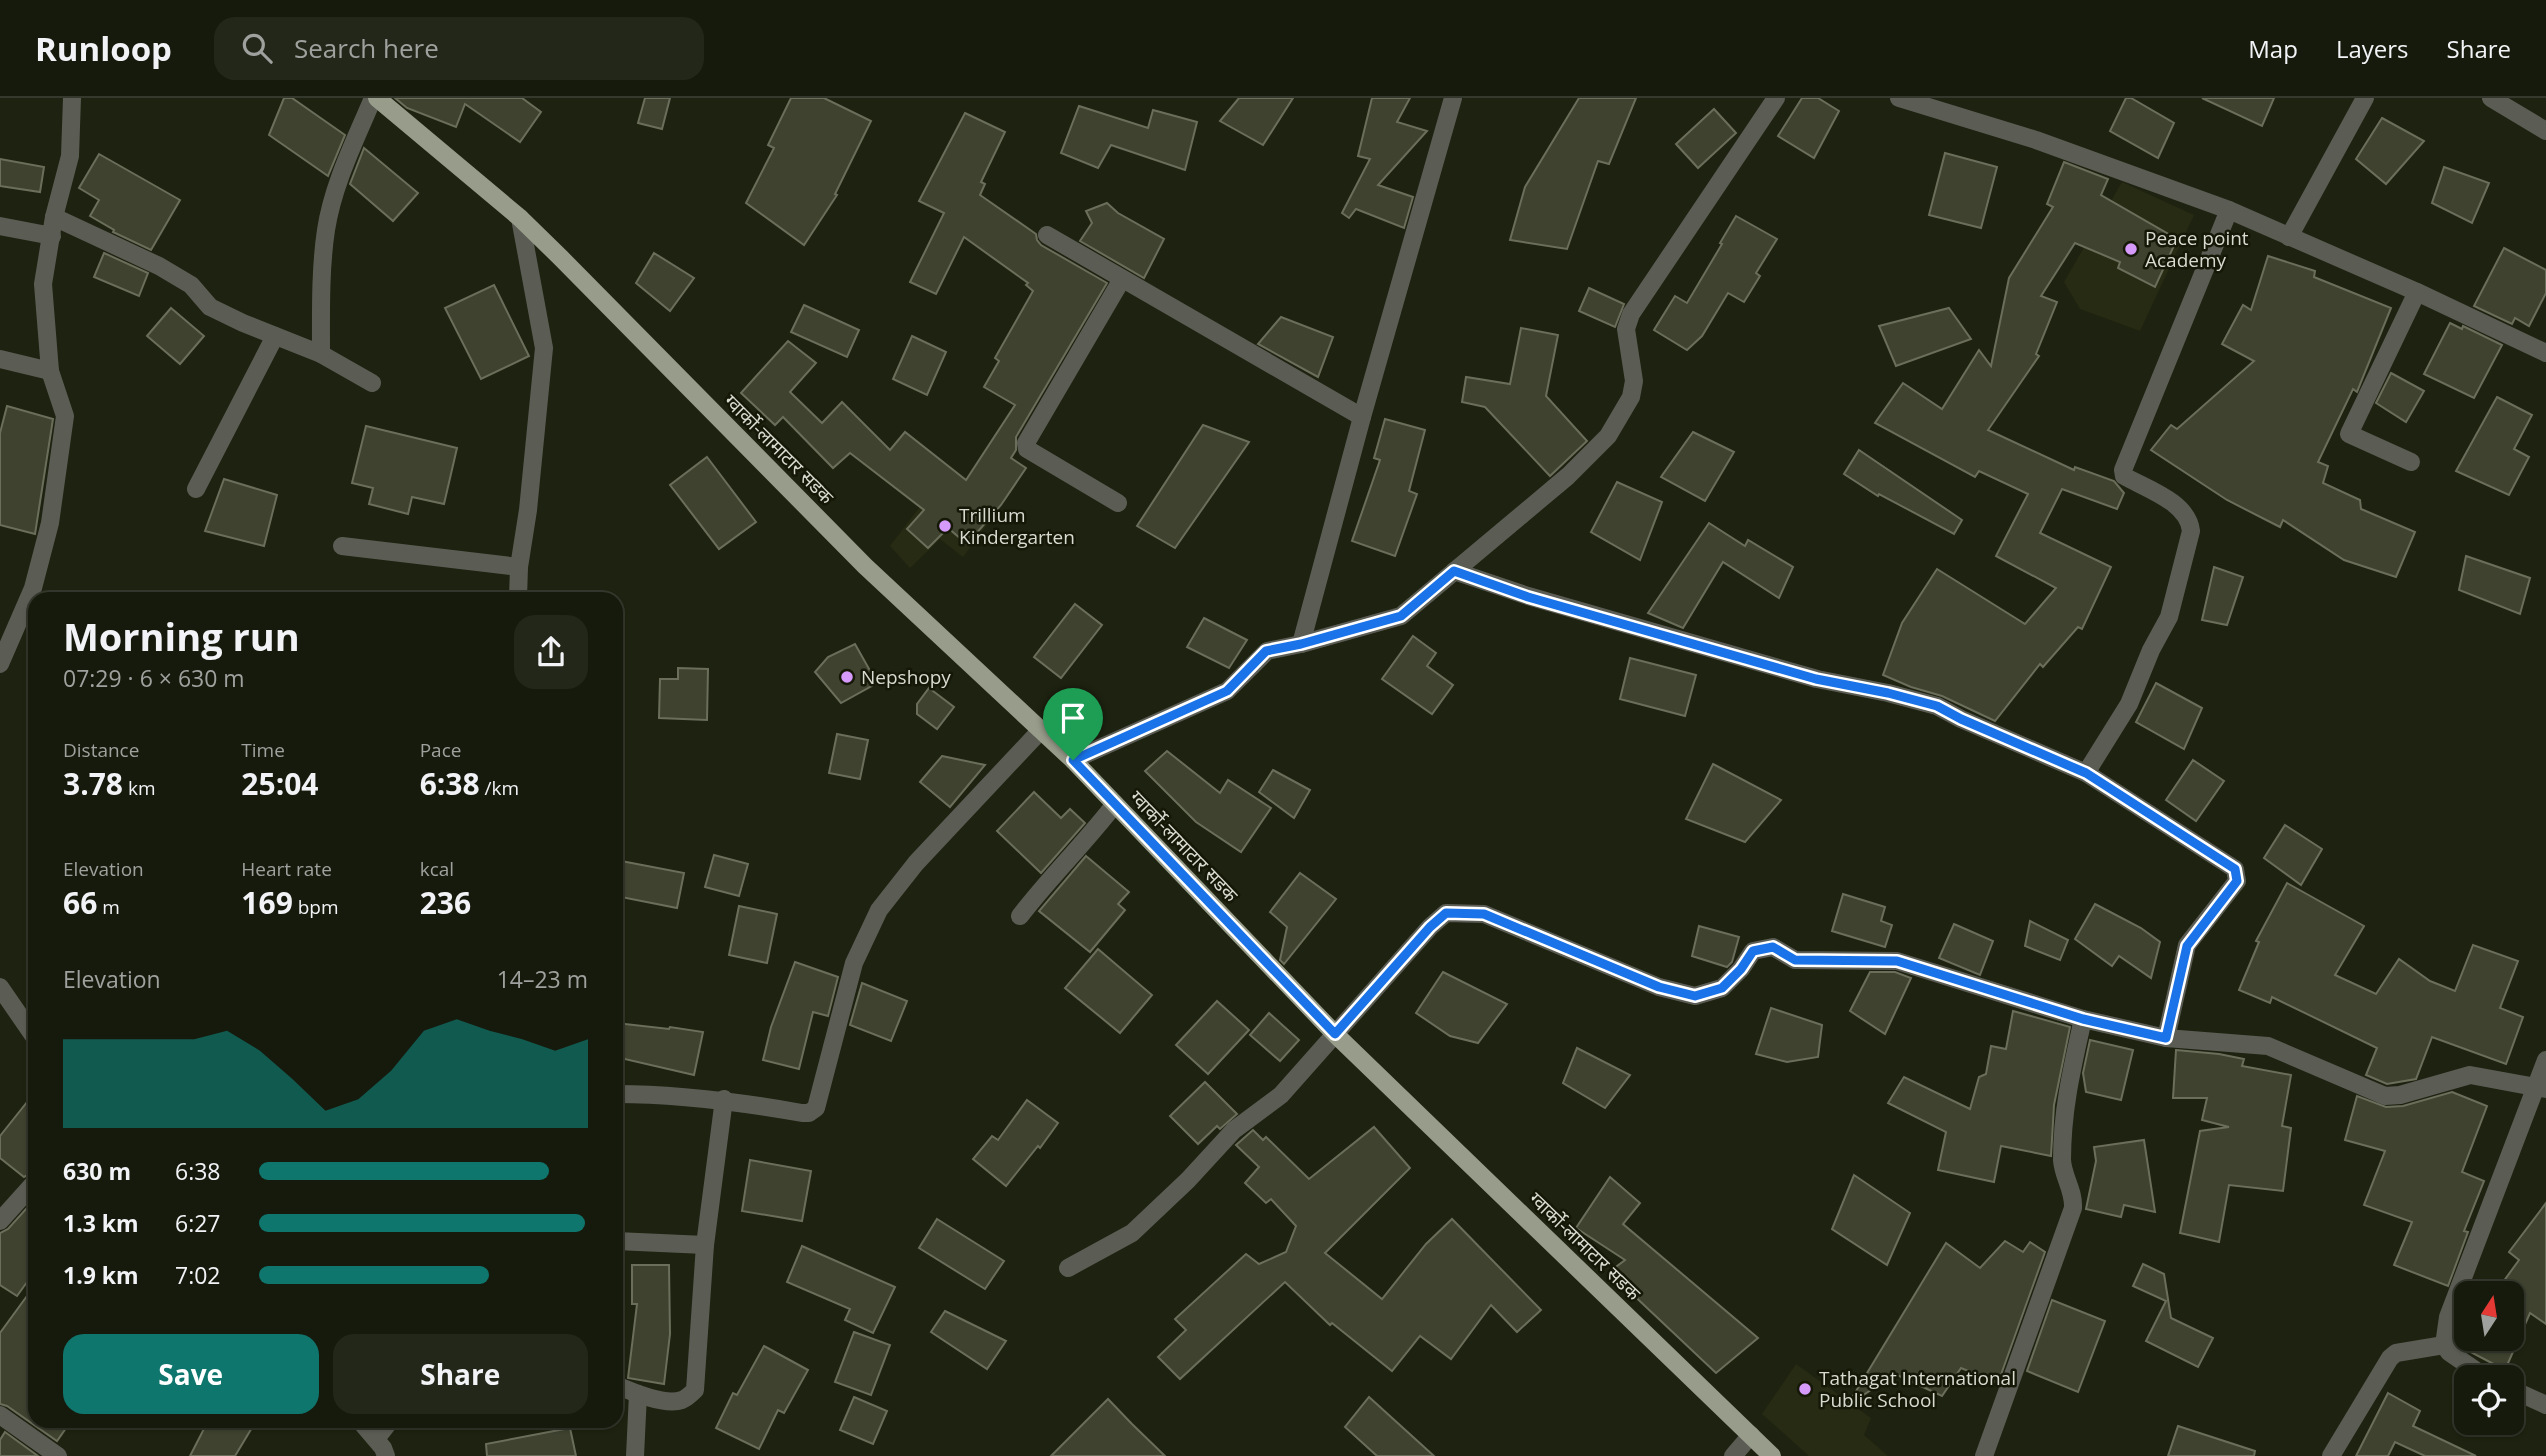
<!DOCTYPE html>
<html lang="en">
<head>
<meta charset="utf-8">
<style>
	body { margin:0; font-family:"Open Sans","Noto Sans Devanagari",sans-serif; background:#23271a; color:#f1f3f6; height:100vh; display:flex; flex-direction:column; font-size:26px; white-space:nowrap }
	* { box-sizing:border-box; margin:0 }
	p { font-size:23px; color:#9ea19d }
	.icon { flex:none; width:38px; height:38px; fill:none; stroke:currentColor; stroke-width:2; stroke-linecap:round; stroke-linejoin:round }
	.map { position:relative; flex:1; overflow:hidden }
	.sheet { position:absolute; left:28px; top:494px; width:595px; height:836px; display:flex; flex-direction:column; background:#161a0c; border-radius:21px; box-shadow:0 2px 5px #0004,0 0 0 2px #35382d }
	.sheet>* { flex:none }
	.needle { width:46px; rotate:12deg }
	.controls { position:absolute; left:2454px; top:1183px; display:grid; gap:14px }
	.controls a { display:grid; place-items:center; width:70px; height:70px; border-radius:14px; background:#161a0c; box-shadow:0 2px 5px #0004,0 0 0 2px #35382d; font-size:35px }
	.pin { position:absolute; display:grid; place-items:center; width:60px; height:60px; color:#fff; margin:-72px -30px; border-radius:50% 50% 50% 0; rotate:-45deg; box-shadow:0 0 7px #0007 }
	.pin .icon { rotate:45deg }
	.round { display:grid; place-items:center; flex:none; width:74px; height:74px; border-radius:21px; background:#23271a }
	.headline { display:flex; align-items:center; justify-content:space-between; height:119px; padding:0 35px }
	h1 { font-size:38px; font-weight:700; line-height:52px }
	.metrics { display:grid; grid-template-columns:repeat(3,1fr); gap:10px; height:119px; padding:7px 35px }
	.metrics div { display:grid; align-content:center }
	.metrics b { font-size:30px; font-weight:700 }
	.metrics small { font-size:19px; font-weight:400 }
	.metrics p { font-size:19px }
	.chart { height:196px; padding:14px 35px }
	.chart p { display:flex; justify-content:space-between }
	.chart svg { width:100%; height:126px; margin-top:7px; fill:#0f766e; opacity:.7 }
	.action { display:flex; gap:14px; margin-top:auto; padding:14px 35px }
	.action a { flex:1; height:80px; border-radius:21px; background:#0f766e; color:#fff; font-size:28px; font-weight:700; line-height:80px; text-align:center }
	.action a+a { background:#23271a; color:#f1f3f6 }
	ul { padding:0 35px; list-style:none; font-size:23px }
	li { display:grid; grid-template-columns:112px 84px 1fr; align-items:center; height:52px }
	li i { height:18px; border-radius:9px; background:#0f766e }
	header { display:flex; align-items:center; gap:42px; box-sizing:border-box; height:98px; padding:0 35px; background:#161a0c; border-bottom:2px solid #35382d }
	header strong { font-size:33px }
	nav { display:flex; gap:38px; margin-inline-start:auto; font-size:24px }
	.search { width:490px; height:63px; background:#23271a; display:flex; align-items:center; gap:18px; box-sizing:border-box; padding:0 24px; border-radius:21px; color:#9ea19d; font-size:26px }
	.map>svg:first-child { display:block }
	.built { fill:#272b13 }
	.building { fill:#3e422f; stroke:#6a6e5a; stroke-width:2 }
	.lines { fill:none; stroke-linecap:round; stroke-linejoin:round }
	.minor { stroke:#5b5d55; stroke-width:18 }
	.major { stroke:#989c8a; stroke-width:18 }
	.route-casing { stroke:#fff; stroke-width:14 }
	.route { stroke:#1a73e8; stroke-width:9 }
	.poi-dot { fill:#d69bfa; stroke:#151807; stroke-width:2.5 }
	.labels { text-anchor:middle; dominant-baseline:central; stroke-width:5; stroke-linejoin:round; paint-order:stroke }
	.poi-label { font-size:19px; fill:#d8dbd0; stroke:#151807; text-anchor:start }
	.street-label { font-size:19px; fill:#d8dbd0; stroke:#151807 }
</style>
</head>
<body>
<header>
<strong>Runloop</strong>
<div class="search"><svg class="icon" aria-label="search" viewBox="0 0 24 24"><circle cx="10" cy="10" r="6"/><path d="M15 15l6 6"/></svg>Search here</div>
<nav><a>Map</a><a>Layers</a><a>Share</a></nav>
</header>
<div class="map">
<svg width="2546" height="1358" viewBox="0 0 2546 1358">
	<rect width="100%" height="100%" fill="#1e2210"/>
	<g class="built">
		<polygon points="2122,84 2194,117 2140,233 2080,211 2064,184"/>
		<polygon points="948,372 995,416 963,459 940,441 910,470 890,448"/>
		<polygon points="1796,1266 1871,1320 1864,1337 1888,1358 1809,1358 1762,1316"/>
	</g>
	<g class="building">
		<polygon points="284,0 292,0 345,37 328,78 269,37"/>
		<polygon points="395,0 522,0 541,14 520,44 465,6 456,29 407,10"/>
		<polygon points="645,0 670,0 662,31 638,25"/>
		<polygon points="791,0 824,0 871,23 835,96 837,97 804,147 746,105 774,50 768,47"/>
		<polygon points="1239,0 1293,0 1263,47 1220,23"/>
		<polygon points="1372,0 1410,0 1397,24 1427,33 1378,87 1413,99 1404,130 1356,111 1349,120 1342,115 1370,61 1358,58"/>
		<polygon points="1579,0 1636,0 1609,66 1598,63 1567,151 1510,142 1525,89"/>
		<polygon points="1802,0 1818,0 1839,13 1814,60 1778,38"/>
		<polygon points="2126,0 2131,0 2174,25 2158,60 2110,33"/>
		<polygon points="2202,0 2274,0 2262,28"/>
		<polygon points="1079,8 1148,30 1153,12 1197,24 1185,72 1111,47 1098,70 1061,55"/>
		<polygon points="1714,11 1736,35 1698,70 1676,46"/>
		<polygon points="965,15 1005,34 981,84 985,86 980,97 1036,136 1037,142 1041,147 1107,185 1016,339 1016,352 1011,360 1026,370 1001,407 967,446 948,430 928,450 907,431 924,412 850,355 833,370 783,319 775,327 741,295 788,243 816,265 790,294 822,325 842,304 890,352 905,334 966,382 1015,307 984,289 999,263 995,260 1033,193 1026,187 1028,185 964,139 936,196 910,184 944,115 919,103"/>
		<polygon points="2382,20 2424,43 2386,86 2356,61"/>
		<polygon points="364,50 418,95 393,123 350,86"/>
		<polygon points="1945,55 1997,69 1981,130 1929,117"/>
		<polygon points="99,56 180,102 151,152 113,134 114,132 90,118 99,102 79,90"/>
		<polygon points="0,61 44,69 40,94 0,88"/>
		<polygon points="2064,64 2108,81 2101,97 2177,141 2155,189 2118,170 2120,164 2075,145 2041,198 2057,204 2036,256 2039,258 1988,332 2074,372 2075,369 2114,383 2124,395 2117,411 2062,391 2040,435 2111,469 2082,531 2078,529 2043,569 2040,566 1995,623 1942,598 1911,589 1883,577 1902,525 1937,471 2025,526 2056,490 1996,458 2028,396 1979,373 1975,379 1875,325 1903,285 1942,311 1979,252 1991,268 2009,180 2053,109 2047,106"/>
		<polygon points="2444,69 2489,85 2472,125 2432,105"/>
		<polygon points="1107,105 1118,115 1164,141 1144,180 1080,143 1092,125 1086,113"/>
		<polygon points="1736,118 1777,141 1756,175 1760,178 1744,204 1728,195 1702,238 1687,252 1654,232 1675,198 1687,205 1722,146 1720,145"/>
		<polygon points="2504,150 2546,172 2546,195 2529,228 2515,220 2512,226 2474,208"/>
		<polygon points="104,155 148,175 139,198 94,179"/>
		<polygon points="654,155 694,180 670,213 636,185"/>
		<polygon points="2268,158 2315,173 2314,179 2391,210 2357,294 2353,291 2318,364 2328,368 2323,385 2360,402 2361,411 2415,434 2396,479 2344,462 2283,422 2280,429 2227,402 2151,352 2171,327 2177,331 2254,263 2222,246 2243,207 2251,212"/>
		<polygon points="494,187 529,258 481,281 445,210"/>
		<polygon points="1589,190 1624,206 1615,229 1579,213"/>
		<polygon points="804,207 859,232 847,259 791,234"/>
		<polygon points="171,210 204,238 180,266 147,238"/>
		<polygon points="1949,210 1971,241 1896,268 1879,228"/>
		<polygon points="1281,219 1333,239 1318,279 1258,246"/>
		<polygon points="2450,225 2462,231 2463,228 2502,247 2474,300 2424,276"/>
		<polygon points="1521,230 1558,237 1546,298 1587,343 1550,378 1485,309 1462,304 1466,279 1510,286"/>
		<polygon points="912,238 946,254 927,297 893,281"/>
		<polygon points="2391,275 2424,293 2406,324 2376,305"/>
		<polygon points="2497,299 2532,317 2514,351 2529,359 2509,397 2456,373"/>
		<polygon points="7,308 53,321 35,436 0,427 0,335"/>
		<polygon points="1385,321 1425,332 1409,393 1417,396 1395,458 1352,443 1380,362 1374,360"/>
		<polygon points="1203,327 1249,344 1175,450 1137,428"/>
		<polygon points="366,328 457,350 444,406 412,399 408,416 369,406 373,390 352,385"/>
		<polygon points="1693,334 1734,354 1705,403 1661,379"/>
		<polygon points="1859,352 1962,422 1954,436 1879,396 1878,398 1844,376"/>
		<polygon points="707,359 756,424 719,451 670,387"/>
		<polygon points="224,381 277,397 264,448 205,433"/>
		<polygon points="1617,384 1662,404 1640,462 1591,434"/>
		<polygon points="1709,425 1745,448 1748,442 1793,469 1779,500 1723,464 1683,530 1648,515"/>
		<polygon points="2466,458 2530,480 2520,516 2459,492"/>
		<polygon points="2214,469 2243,479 2227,527 2202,522"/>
		<polygon points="1075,506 1102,527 1061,580 1034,559"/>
		<polygon points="1204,520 1247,542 1229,570 1187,549"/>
		<polygon points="1413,538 1436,555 1427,568 1453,587 1432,616 1382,581"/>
		<polygon points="855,546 877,585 841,605 815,574 828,559"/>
		<polygon points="1630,560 1696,577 1685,618 1620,601"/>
		<polygon points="678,570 708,571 707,622 659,620 660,581 678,581"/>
		<polygon points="2156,585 2202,610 2184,651 2136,624"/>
		<polygon points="929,590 954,609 937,631 917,616 917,606"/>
		<polygon points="837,636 868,642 860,681 829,675"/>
		<polygon points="1167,653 1220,695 1228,682 1271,710 1241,754 1196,724 1145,673"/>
		<polygon points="942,658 985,667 950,709 920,684"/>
		<polygon points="2193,662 2224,683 2196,723 2166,702"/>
		<polygon points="1713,666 1781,702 1745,744 1686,721"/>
		<polygon points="1273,672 1310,692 1294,720 1259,694"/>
		<polygon points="1034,694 1061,720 1070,711 1085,725 1041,775 997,733"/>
		<polygon points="2285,727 2322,751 2301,787 2264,760"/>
		<polygon points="714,757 748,766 739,798 705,789"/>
		<polygon points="1086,758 1129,794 1118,806 1125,812 1090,854 1039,813"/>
		<polygon points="616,762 684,775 677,810 616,798"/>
		<polygon points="1300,775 1336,801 1284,866 1280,862 1287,829 1270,814"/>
		<polygon points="2287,785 2364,828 2335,877 2376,896 2399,861 2430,883 2455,893 2473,847 2518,863 2500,910 2523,919 2506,966 2432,939 2416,981 2387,986 2366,977 2377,950 2272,899 2270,905 2239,892 2259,844 2256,843"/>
		<polygon points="1843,796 1885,809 1881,823 1892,827 1885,849 1832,833"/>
		<polygon points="2095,806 2141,830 2160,844 2151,880 2119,858 2112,868 2075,841"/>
		<polygon points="739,808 777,816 767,865 729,857"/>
		<polygon points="2030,823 2068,842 2060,862 2025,848"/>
		<polygon points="1954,826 1993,843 1980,877 1939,860"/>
		<polygon points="1699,828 1739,839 1732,864 1727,869 1692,858"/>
		<polygon points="1098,851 1152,897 1120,935 1065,890"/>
		<polygon points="795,864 838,879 828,918 813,914 799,971 763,962 771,929"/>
		<polygon points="1443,874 1507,906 1478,945 1450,938 1416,915"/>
		<polygon points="1870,874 1895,874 1911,880 1885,936 1850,913"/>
		<polygon points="862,885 907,903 891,943 850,927"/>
		<polygon points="1217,903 1249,932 1208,976 1176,947"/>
		<polygon points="1771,910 1822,927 1818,959 1787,964 1756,956"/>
		<polygon points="2013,913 2070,929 2054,1007 2051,1058 2001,1048 1994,1084 1938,1072 1946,1034 1888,1005 1904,979 1970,1011 1979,979 1986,976 1991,948 2006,951"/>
		<polygon points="1269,915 1299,942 1280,963 1250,937"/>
		<polygon points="616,925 669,931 670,929 703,934 694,977 616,959"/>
		<polygon points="2090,942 2133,952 2121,1002 2086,994 2083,975"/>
		<polygon points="1577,950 1630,977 1605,1010 1563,985"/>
		<polygon points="2176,952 2219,956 2244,961 2242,968 2291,977 2282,1028 2291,1030 2283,1093 2229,1087 2219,1144 2180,1135 2200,1033 2229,1029 2202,1022 2207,1000 2173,1000"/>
		<polygon points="1205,984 1237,1016 1220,1031 1217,1028 1198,1046 1170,1018"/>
		<polygon points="35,994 35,1073 24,1079 0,1060 0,1038"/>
		<polygon points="2452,994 2487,1008 2462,1074 2484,1083 2464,1133 2468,1134 2448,1188 2394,1167 2412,1124 2364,1107 2385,1053 2345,1042 2357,998 2386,1009 2403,1008"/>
		<polygon points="1027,1002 1058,1025 1040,1050 1038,1048 1006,1088 973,1061 992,1038 998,1042"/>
		<polygon points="1374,1029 1410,1070 1325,1155 1382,1201 1426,1146 1452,1121 1541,1212 1517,1234 1491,1207 1451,1261 1420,1238 1392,1273 1332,1225 1330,1227 1285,1184 1180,1281 1158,1259 1186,1232 1175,1221 1246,1156 1259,1166 1286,1154 1296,1128 1271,1101 1266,1105 1245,1085 1259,1069 1236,1047 1253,1032 1263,1042 1266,1039 1309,1081"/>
		<polygon points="2144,1042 2155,1114 2124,1107 2121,1119 2086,1111 2096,1063 2094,1049"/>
		<polygon points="750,1062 811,1073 802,1123 742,1113"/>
		<polygon points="1854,1077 1910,1115 1887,1167 1832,1131"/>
		<polygon points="1610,1079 1640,1105 1623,1126 1758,1240 1716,1275 1609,1174 1625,1162 1576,1130"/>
		<polygon points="35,1101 35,1173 17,1198 0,1187 0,1135 8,1131"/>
		<polygon points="2546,1105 2546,1226 2530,1215 2505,1272 2461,1249 2456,1244 2456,1241 2511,1241 2511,1195 2504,1195 2498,1191 2519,1162 2509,1154"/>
		<polygon points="937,1121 1004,1163 985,1191 919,1150"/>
		<polygon points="2005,1143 2023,1154 2030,1144 2045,1154 1998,1285 1961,1270 1942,1298 1895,1276 1847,1308 1946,1145 1980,1170"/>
		<polygon points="802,1148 895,1189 873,1235 845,1222 850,1211 787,1184"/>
		<polygon points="2143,1166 2164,1176 2171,1220 2213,1240 2198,1269 2146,1243 2166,1203 2133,1188"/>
		<polygon points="632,1167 669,1167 670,1236 664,1286 628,1280 637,1206 632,1206"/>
		<polygon points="35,1187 35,1323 71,1323 57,1343 7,1308 0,1306 0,1235"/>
		<polygon points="2052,1202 2105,1223 2078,1294 2027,1273"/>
		<polygon points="945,1213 1006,1243 987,1271 931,1234"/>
		<polygon points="854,1234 890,1247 871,1297 835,1284"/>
		<polygon points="764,1248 808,1272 784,1315 778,1312 759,1351 716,1330 733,1295 737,1297"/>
		<polygon points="2388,1295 2420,1313 2413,1328 2476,1358 2425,1358 2395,1344 2388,1358 2356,1358"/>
		<polygon points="854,1299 887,1313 873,1346 840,1332"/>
		<polygon points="1369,1299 1434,1358 1377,1358 1345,1329"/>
		<polygon points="1108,1301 1132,1326 1165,1358 1051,1358"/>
		<polygon points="208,1323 256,1323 235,1358 190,1358"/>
		<polygon points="2178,1328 2255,1353 2254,1358 2168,1358"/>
		<polygon points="570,1330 576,1358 487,1358 486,1346"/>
		<polygon points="5,1334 38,1358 0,1358 0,1342"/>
	</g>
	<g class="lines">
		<g class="minor">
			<polyline points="1899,0 2036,42 2229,112 2417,194 2546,255"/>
			<polyline points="2491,0 2546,33"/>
			<polyline points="54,119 159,168 191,187 210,209 243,225 321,256 372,285"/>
			<polyline points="0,128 52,138"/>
			<polyline points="1047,137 1362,319"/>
			<polyline points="2289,139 2365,0"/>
			<path d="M321 256C321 215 320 172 326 132 333 86 355 43 373 0"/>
			<polyline points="0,261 50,273"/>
			<polyline points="2411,364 2349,336 2417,194"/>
			<polyline points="196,391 275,238"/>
			<polyline points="1118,405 1027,351 1026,345 1122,181"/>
			<polyline points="342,448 519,469"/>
			<polyline points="1454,473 1528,498 1817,581 1888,595 1937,608 1961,621 2086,675 2235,771 2237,783 2187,847 2166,940"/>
			<polyline points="518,500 519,469 528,412 544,250 520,120"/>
			<polyline points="1301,546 1362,319 1453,0"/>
			<polyline points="0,566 33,490 50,425 65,318 50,273 43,186 54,119 70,58 72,0"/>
			<polyline points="1073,662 1227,593 1267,553 1301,546 1401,518 1568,378 1608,338 1631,299 1634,283 1626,231 1631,216 1776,0"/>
			<path d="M2086 675 2129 606 2151 552 2169 519 2191 433C2188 404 2147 391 2124 378L2123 372 2229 112"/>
			<path d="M1020 818C1050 779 1085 745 1115 706"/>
			<polyline points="0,889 35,940"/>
			<path d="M616 996C679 996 740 1004 802 1015H809L816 1010 854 865 879 812 916 765 1040 633"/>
			<polyline points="0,1123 35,1084"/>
			<polyline points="616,1143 705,1147"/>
			<polyline points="1068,1170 1132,1135 1188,1082 1234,1032 1281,997 1430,829 1446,815 1484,816 1659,889 1695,898 1722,890 1741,871 1753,853 1773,849 1795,862 1897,863 2083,921 2166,940 2268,948 2385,998 2400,997 2470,977 2546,991"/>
			<polyline points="2485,1279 2449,1254 2444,1247 2448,1219 2546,962"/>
			<path d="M616 1287C632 1294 665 1308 682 1302 687 1300 691 1296 695 1292L705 1147 724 1001"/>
			<polyline points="2511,1291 2546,1307"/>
			<polyline points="0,1317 58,1358"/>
			<polyline points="360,1323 383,1350 386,1358"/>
			<polyline points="376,1341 390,1323"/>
			<polyline points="635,1358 638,1296"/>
			<polyline points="1733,1358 1751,1337"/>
			<path d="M1984 1358 2073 1110C2074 1092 2063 1079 2062 1062 2062 1012 2072 970 2083 921"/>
			<polyline points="2331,1358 2390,1260 2396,1255 2444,1247"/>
		</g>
		<polyline class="major" points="377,0 520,120 561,160 865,468 1073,662 1335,936 1772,1358"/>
	</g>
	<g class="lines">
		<g class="route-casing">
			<polygon id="route" points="1454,473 1528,499 1816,581 1888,595 1937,608 1961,621 2086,675 2235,771 2237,783 2187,848 2166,940 2083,921 1897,863 1795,862 1773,849 1753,853 1741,871 1722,890 1695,898 1659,889 1484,816 1446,815 1430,829 1335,936 1073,662 1227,593 1266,553 1301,546 1401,518"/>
		</g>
		<use href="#route" class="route"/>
	</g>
	<g class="poi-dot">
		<circle cx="2131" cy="151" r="7"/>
		<circle cx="945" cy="428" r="7"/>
		<circle cx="847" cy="579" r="7"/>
		<circle cx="1805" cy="1291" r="7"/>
	</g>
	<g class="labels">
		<g class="poi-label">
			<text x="2145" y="140">Peace point<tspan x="2145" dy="22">Academy</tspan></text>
			<text x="959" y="417">Trillium<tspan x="959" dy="22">Kindergarten</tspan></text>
			<text x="861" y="579">Nepshopy</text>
			<text x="1819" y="1280">Tathagat International<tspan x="1819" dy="22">Public School</tspan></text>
		</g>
		<g class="street-label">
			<text transform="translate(779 351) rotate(45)">ग्वार्को-लामाटार सडक</text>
			<text transform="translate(1184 748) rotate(46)">ग्वार्को-लामाटार सडक</text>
			<text transform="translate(1585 1148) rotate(44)">ग्वार्को-लामाटार सडक</text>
		</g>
	</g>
</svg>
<div class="controls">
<a><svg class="needle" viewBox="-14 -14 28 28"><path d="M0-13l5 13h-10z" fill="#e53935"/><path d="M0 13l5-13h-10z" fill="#9ea19d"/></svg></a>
<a><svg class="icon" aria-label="locate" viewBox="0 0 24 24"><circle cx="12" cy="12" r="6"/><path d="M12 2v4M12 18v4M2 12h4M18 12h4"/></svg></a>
</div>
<div class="pin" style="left:1073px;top:662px;background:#1e9e55"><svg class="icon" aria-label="arrive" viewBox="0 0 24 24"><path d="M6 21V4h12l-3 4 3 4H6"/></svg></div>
<section class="sheet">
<div class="headline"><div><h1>Morning run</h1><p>07:29 · 6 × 630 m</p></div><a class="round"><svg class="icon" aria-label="share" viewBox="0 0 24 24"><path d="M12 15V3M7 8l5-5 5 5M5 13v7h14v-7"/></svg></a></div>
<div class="metrics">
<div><p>Distance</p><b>3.78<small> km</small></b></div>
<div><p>Time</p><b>25:04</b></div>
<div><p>Pace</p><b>6:38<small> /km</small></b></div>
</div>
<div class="metrics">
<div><p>Elevation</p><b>66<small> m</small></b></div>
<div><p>Heart rate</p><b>169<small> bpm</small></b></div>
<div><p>kcal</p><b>236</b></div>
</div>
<div class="chart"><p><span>Elevation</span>14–23 m</p>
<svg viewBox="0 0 160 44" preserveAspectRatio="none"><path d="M0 44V13L10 13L20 13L30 13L40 13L50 10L60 17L70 27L80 38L90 34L100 24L110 10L120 6L130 10L140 13L150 17L160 13V44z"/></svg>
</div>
<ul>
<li><b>630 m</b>6:38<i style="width:88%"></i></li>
<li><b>1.3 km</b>6:27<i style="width:99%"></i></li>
<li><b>1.9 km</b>7:02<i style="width:70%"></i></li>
</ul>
<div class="action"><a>Save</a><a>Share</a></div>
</section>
</div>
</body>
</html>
